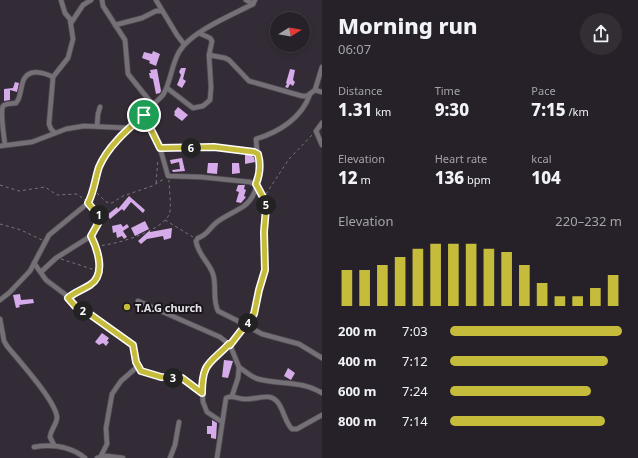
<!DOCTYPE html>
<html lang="en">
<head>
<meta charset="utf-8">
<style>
	body { margin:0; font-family:"Noto Sans",sans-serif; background:#322e34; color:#f1f3f6; height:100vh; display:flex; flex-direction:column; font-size:15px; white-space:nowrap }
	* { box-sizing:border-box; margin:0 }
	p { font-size:13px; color:#a4a3a8 }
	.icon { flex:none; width:22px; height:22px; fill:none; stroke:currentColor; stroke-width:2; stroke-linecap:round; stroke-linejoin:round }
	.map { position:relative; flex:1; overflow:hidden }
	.sheet { display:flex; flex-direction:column; background:#262128; width:316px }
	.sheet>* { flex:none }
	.needle { width:26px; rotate:79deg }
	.controls { position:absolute; left:270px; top:12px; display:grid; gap:8px }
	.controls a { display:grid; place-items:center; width:40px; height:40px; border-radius:50%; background:#262128; box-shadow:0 2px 6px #0003,0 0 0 1px #423e45; font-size:20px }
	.pin { position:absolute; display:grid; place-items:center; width:34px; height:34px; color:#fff; margin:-17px; border:2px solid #fff; border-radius:50%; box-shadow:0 1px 4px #0007 }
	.km { position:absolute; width:20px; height:20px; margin:-10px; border-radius:50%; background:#222; color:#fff; font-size:11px; line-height:20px; text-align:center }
	.round { display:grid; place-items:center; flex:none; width:42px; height:42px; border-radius:21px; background:#322e34 }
	.summary { display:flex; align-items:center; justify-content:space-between; height:68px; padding:0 16px }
	h1 { font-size:22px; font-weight:800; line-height:30px }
	.figures { display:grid; grid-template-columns:repeat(3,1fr); gap:6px; height:68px; padding:4px 16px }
	.figures div { display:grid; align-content:center }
	.figures b { font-size:17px; font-weight:800 }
	.figures small { font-size:11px; font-weight:400 }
	.figures p { font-size:11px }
	.chart { height:112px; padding:8px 16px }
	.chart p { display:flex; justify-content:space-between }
	.chart svg { width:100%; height:72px; margin-top:4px; stroke:#c6bc3c; stroke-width:6 }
	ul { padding:0 16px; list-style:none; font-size:13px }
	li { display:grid; grid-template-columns:64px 48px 1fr; align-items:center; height:30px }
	li i { height:10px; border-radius:5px; background:#c6bc3c }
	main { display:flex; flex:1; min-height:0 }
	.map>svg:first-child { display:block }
	.building { fill:#d5abe9 }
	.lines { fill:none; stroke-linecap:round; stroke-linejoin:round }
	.street-casing { stroke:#4f4952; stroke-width:6 }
	.path { stroke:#79737c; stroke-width:1; stroke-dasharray:3 3; stroke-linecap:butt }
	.street { stroke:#747076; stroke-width:4.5 }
	.route-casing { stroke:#fff; stroke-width:8 }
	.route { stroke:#c6bc3c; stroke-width:5 }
	.poi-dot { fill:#c6bc3c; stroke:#19151a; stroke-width:1.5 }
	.labels { text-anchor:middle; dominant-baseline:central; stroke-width:4; stroke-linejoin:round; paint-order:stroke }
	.poi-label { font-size:11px; font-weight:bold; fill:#e5e1e8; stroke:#19151a; text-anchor:start }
</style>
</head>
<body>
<main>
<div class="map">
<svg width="322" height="458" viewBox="0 0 322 458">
	<rect width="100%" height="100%" fill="#332c36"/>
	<g class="building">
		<polygon points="153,51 160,54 156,66 149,63 150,61 142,58 144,52 152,54"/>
		<polygon points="181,68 186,68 183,79 186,81 182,88 177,85 181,75 179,72"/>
		<polygon points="157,69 161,91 160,93 156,94 153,79 150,78 149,73 151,73 150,70"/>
		<polygon points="290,69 295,70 293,80 295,82 293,86 290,84 288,88 285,87 287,84 286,83"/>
		<polygon points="15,82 19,83 17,92 10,90 10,100 4,101 4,89 13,88"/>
		<polygon points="178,107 188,115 182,121 174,115 175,113 174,112"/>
		<polygon points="245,155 252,155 253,157 254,157 255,162 245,164"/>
		<polygon points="182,158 185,171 173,172 172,170 180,169 179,162 171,164 170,160"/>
		<polygon points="208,163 218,163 217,174 207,173"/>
		<polygon points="232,163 239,163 240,173 232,174"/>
		<polygon points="238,185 245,185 244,189 246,190 244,196 246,197 241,203 236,202 239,192 236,191"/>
		<polygon points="129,196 145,210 143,213 131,202 124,211 122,209 110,219 107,215 117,207 118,209"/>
		<polygon points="145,221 149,229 135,236 131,228"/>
		<polygon points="121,224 123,227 127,224 129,227 123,231 127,237 124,239 122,236 117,238 116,232 113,233 112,226"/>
		<polygon points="172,228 171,238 164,240 163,236 147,239 141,244 138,241 150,230 150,232"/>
		<polygon points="20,294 21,300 33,299 34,303 19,305 20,307 16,308 13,295"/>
		<polygon points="102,333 109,338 107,341 109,342 106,346 103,343 99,345 95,342"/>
		<polygon points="224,360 233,361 228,378 222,377"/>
		<polygon points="288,368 295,373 291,380 284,376"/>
		<polygon points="212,420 217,423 216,439 211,438 211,434 207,434 207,426 212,426"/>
	</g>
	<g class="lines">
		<g class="street-casing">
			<g id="street">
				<polyline points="102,0 103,6 125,40 128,74 153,105"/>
				<polyline points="156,0 177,35 184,44"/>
				<polyline points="246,0 253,4"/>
				<polyline points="71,23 83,5 91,0"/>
				<polyline points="115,25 142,18 156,11 162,11"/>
				<polyline points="209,55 225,58 229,60 249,81 302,96 307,96 315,90 322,92"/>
				<polyline points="167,88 193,108 203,106 210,100 211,87 209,55 212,41 210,38 199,33"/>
				<polyline points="315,90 322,67"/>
				<polyline points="144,115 160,148 168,176 201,177 250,182 256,185 264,199 267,208 264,231 265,270 259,290 254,314 230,345"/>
				<polyline points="322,123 316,131 322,145"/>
				<polyline points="97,126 98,114 100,107"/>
				<polyline points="55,133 51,129 49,124 53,77 68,58 73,39 70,19 65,13 61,0"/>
				<path d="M5 145C4 137 0 112 3 106 6 103 12 104 16 103L18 100C21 94 21 85 24 79 30 68 45 73 53 77"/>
				<polyline points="0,146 32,142 66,129 84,126 129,128"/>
				<path d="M160 148 214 147 254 151 258 154C262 170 258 196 244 206 235 212 225 216 217 222 209 228 208 235 198 238L196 241C198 255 209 262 213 274 217 287 212 298 218 311L246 325"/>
				<path d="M257 152 256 139C279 132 302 118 310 94"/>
				<polyline points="34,263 46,280 66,295 75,306 91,315 133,345 135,362 141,371 161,377 182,378 202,393"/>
				<polyline points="41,272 56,258 91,236 100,220 100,217 88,203"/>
				<path d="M0 300 9 293 30 271 49 235 88 203C95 190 94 174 102 162 117 136 142 117 163 95 171 82 171 66 179 52 190 32 232 15 253 4L255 0"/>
				<polyline points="138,301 220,337 230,345 239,367 238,378 232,396"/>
				<path d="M0 319 4 341 7 346C19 361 55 400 57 417 57 424 51 429 50 437L54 445"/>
				<polyline points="245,325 262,334 299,344 322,358"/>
				<path d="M239 367C245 371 251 377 258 379 280 385 301 380 322 393"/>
				<polyline points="222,422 207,412 203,402 202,384 205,367 229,344"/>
				<path d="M34 447C53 444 70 446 85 458"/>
				<polyline points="101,456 107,444 106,428 112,394 121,381 137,367"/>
				<polyline points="97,458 107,456 123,458"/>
				<polyline points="170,458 175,445 179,422"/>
				<path d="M217 458 226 398C232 394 237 399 244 399 252 400 261 396 269 397 283 399 283 421 292 429H297L322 415"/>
			</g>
		</g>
		<g class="path">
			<polyline points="156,183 158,159"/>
			<polyline points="0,185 19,191 45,187 57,195 77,194 85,200"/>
			<polyline points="97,193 106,202 112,203 123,196 152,186 164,179"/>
			<polyline points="266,194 289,159 313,134"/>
			<polyline points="165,220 193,237"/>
			<polyline points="0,224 21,230 42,240"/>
			<path d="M96 246C115 245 160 232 169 215 172 208 169 188 169 180"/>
			<polyline points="61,259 98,271"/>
			<path d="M72 294C77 290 84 289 90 285 104 276 100 253 93 240"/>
		</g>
		<use href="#street" class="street"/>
	</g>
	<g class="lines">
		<g class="route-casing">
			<path id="route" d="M144 115 160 148 214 147 254 152 258 154C261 165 260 174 256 184L264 199 266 208 264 232 265 270 259 290 254 314 230 345 229 344C210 364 202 362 202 393L182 378 161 377 141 371 136 362 133 345 91 315 75 306 68 298C75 292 82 290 90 285 106 275 98 250 91 236L100 220V217L88 203C94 192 95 179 99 167 108 146 127 130 144 115Z"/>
		</g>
		<use href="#route" class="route"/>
	</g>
	<circle class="poi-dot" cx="127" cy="307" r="4"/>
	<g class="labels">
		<g class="poi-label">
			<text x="135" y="307">T.A.G church</text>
		</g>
	</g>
</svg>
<div class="controls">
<a><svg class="needle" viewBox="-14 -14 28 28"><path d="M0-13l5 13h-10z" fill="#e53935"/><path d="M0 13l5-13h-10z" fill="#a4a3a8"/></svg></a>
</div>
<div class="pin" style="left:144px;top:115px;background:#1e9e55"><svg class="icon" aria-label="arrive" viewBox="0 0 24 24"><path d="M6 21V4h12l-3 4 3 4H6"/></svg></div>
<b class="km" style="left:99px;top:215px">1</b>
<b class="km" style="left:83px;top:311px">2</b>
<b class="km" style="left:173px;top:378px">3</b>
<b class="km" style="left:248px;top:323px">4</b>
<b class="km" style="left:266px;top:205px">5</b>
<b class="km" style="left:191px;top:148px">6</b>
</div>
<section class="sheet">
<div class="summary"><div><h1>Morning run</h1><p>06:07</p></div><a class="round"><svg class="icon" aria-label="share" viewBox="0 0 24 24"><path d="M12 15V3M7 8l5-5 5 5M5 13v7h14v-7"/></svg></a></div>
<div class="figures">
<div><p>Distance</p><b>1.31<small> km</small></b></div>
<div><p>Time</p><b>9:30</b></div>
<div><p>Pace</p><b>7:15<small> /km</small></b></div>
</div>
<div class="figures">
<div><p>Elevation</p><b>12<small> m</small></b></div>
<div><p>Heart rate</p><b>136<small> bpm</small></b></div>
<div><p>kcal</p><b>104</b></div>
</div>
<div class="chart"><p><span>Elevation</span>220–232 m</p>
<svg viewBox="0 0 160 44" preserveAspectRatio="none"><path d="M5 44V22M15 44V22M25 44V19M35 44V14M45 44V9M55 44V6M65 44V6M75 44V6M85 44V9M95 44V11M105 44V19M115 44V30M125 44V38M135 44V38M145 44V33M155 44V25"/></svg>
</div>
<ul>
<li><b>200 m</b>7:03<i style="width:100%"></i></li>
<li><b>400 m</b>7:12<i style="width:92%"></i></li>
<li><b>600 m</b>7:24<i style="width:82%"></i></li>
<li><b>800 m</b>7:14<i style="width:90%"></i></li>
</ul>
</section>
</main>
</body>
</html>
